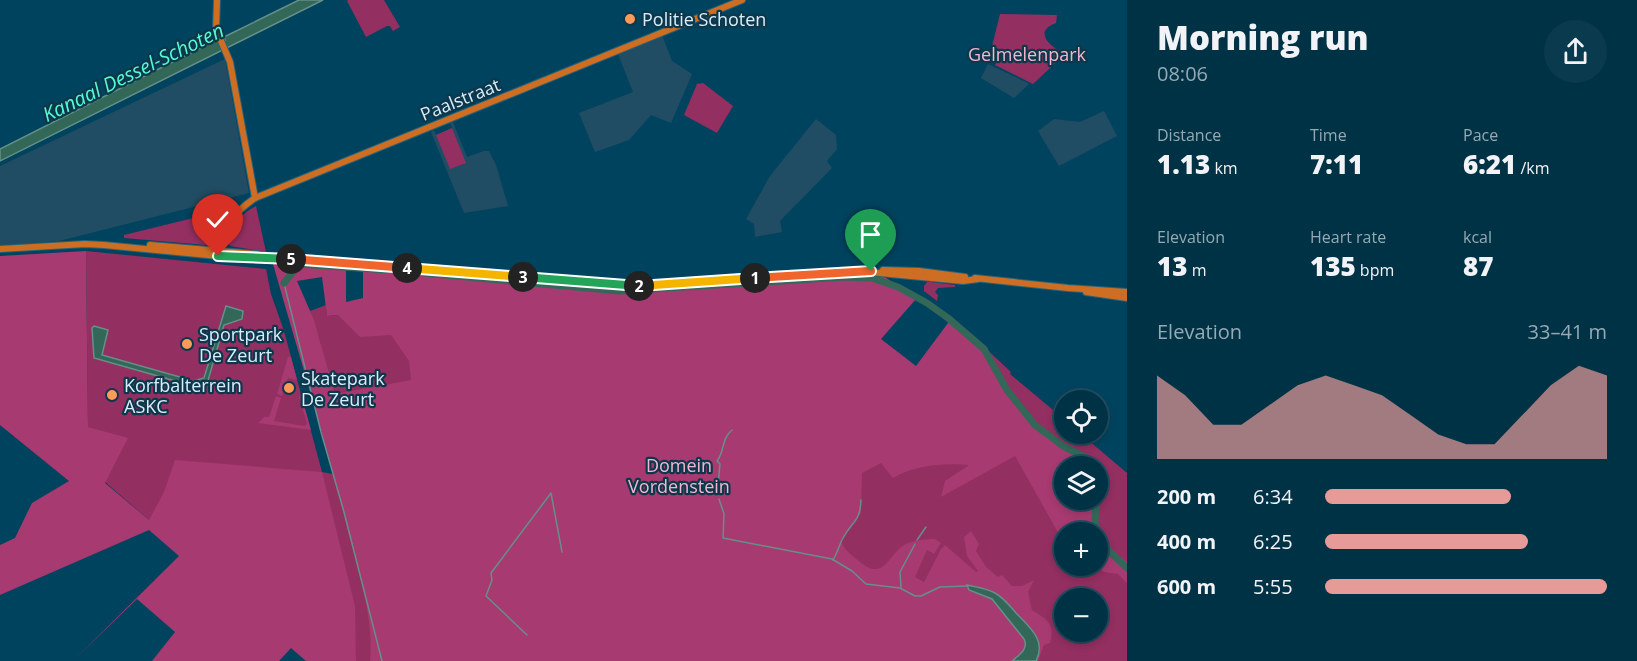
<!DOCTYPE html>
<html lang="en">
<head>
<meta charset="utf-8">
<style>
	body { margin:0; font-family:"Open Sans",sans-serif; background:#0a3a4d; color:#f1f3f6; height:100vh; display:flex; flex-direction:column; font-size:22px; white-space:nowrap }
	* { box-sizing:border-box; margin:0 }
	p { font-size:20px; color:#95aab3 }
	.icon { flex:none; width:33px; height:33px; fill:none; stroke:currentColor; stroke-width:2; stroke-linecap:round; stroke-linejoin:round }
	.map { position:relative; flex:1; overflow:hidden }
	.panel { display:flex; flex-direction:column; background:#003246; width:510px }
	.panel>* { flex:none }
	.fabs { position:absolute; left:1054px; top:390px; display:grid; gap:12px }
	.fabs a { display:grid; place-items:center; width:54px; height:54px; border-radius:50%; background:#003246; box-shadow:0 3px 9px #0003,0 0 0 2px #224d5f; font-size:30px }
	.pin { position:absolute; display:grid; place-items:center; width:51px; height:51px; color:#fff; margin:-62px -26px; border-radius:50% 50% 50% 0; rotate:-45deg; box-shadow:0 0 6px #0007 }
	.pin .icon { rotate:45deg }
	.km { position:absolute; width:30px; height:30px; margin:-15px; border-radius:50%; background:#222; color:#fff; font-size:16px; line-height:30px; text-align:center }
	.round { display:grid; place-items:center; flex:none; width:63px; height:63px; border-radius:32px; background:#0a3a4d }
	.summary { display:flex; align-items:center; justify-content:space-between; height:102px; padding:0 30px }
	h1 { font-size:33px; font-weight:800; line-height:45px }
	.metrics { display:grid; grid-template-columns:repeat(3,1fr); gap:9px; height:102px; padding:6px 30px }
	.metrics div { display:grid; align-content:center }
	.metrics b { font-size:26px; font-weight:800 }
	.metrics small { font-size:16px; font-weight:400 }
	.metrics p { font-size:16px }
	.chart { height:168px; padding:12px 30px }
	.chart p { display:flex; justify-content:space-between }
	.chart svg { width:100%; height:108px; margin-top:6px; fill:#e69b98; opacity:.7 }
	ul { padding:0 30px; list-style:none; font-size:20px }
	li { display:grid; grid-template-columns:96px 72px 1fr; align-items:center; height:45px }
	li i { height:15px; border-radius:8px; background:#e69b98 }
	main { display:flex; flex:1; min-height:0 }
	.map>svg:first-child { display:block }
	.built { fill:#204d64 }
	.green { fill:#932f61; fill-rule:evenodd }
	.forest { fill:#a73a70; fill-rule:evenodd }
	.water { fill:#336859; stroke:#649089; stroke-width:1.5 }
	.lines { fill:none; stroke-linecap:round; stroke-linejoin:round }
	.stream { stroke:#649089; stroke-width:1.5 }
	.river { stroke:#336859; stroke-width:7 }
	.secondary-casing { stroke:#27627a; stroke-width:8 }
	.secondary { stroke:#cd6e23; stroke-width:6 }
	.split-1-casing { stroke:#fff; stroke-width:12 }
	.split-2-casing { stroke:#fff; stroke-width:12 }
	.split-3-casing { stroke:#fff; stroke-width:12 }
	.split-4-casing { stroke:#fff; stroke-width:12 }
	.split-5-casing { stroke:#fff; stroke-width:12 }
	.split-6-casing { stroke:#fff; stroke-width:12 }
	.split-1 { stroke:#f0652b; stroke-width:8 }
	.split-2 { stroke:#f5b400; stroke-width:8 }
	.split-3 { stroke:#22a559; stroke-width:8 }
	.split-4 { stroke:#f5b400; stroke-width:8 }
	.split-5 { stroke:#f0652b; stroke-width:8 }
	.split-6 { stroke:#22a559; stroke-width:8 }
	.poi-dot { fill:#fe9b58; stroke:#0d374b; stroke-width:2 }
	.labels { text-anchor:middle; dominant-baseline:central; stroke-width:4.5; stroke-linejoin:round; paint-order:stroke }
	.poi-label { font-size:18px; fill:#d8eefa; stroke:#0d374b; text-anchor:start }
	.park-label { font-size:18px; fill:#f2b7ce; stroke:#0d374b }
	.street-label { font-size:18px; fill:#d8eefa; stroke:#0d374b }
	.water-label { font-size:20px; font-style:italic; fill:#56fbd2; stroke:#0d374b }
</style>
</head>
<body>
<main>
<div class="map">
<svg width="1127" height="661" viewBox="0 0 1127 661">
	<rect width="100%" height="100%" fill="#00435e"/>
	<g class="built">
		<polygon points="662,35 672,61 692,74 671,123 651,115 629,140 595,152 579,113 633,92 618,54"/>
		<polygon points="225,59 249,193 59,241 0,246 0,166"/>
		<polygon points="988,64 1026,82 1029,84 1014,98 981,78"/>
		<polygon points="1104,111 1117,136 1059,166 1038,131 1054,119 1080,122"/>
		<polygon points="816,119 836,135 837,149 827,161 832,168 780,221 782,232 755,237 754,224 746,219 770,176"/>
		<polygon points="453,122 467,157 484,151 489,151 496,165 508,206 464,213 431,132 434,130 436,135 452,128 450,123"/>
	</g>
	<g class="green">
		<polygon points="348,0 384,0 400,27 393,31 390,26 387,26 366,37 347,1"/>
		<path d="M1000 14 1057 15 1056 23C1032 32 1051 47 1065 54L1033 84 995 65 1003 51 992 46Z"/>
		<polygon points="703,83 733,106 717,133 684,115 697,84"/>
		<polygon points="452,128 466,163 450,169 436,135"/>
		<path d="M256 206 266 252 230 246 227 238C234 223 241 214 256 206Z"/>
		<polygon points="218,212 224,214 226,220 212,243 206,245 124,238 124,235"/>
		<path d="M86 251 266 269 271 294 284 331 322 472 333 474 320 341 310 311 326 305 327 316 338 315 858 365 892 387 979 346 951 319 953 318 1011 372 1010 374 1065 420V434H1081L1127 473V661H328L149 520 105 482 88 427ZM1065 466H1098V500H1065ZM1065 532H1098V566H1065ZM1065 598H1098V632H1065Z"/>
		<polygon points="927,282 931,282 955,285 955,287 938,288 935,292 938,295 937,301 924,291 924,286"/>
	</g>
	<g class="forest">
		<polygon points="86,251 88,427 128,438 105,483 149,520 164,492 175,460 322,472 355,606 356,661 306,661 291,648 279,661 152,661 175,632 137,599 73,661 179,556 149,530 0,595 0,545 15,538 32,503 69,481 0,425 0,256"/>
		<path d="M273 264 346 268V302L363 298V269L619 290 880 274 917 298 881 339 916 366 951 319C965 332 979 344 991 359 996 367 1000 375 1005 383 1016 400 1030 416 1044 430 1059 446 1082 452 1098 466L1100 481 1098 490V466H1065V500H1096L1093 523 1097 532H1087L1084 527 1078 529 1076 532H1065V545L1015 456 941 497 945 481 969 465C945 463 915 465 893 478L881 463 862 473 861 513 844 535 841 541C845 551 852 555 860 562 886 583 888 551 908 543 916 540 927 539 935 539L941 543 934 554 927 550 915 577 924 582 941 549 945 545 976 572 978 571 967 556 964 537 971 531 979 544 976 551 986 567 998 577 1002 575 1012 586H1022L1034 580 1028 592 1032 610C1048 620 1055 623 1050 643L1044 645 1038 661H370C374 615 358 572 347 527 325 439 298 352 273 264ZM322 277 327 316 338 315 360 337 391 335 409 361 411 380 335 394 314 320 297 281Z"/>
		<polygon points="288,357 291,357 297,380 288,378 282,396 277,394"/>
		<polygon points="301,395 311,430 258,423 264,417 269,417 276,396 281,398 274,421 305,426 307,424 299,396"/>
		<polygon points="1098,535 1101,542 1127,562 1127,583 1118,574 1104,572 1097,566"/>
	</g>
	<g class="water">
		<polygon points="299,0 323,0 0,161 0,149 218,39 221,42 225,40 224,37"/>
		<polygon points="226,306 243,311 242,319 224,325 207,384 201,388 192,385 193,381 204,378"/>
		<polygon points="94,326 108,330 102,355 187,379 186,384 94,358 92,328"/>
		<path d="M967 585C976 587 986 588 995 593 1004 598 1009 605 1016 613 1029 627 1047 640 1036 661H1012C1019 655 1029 649 1024 639L992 599 969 590Z"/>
	</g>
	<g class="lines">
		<g class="stream">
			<polyline points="249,260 263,261"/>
			<polyline points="284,283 321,432 344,512 382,661"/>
			<path d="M718 485 720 464 717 461C725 451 721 439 732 430"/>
			<polyline points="719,499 724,514 723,538 832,559 852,571 866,584 900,588 915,596 921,596 940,587 967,586"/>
			<polyline points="917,540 926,527"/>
			<path d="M833 560C838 552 839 545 843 538 852 521 860 523 861 500"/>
			<polyline points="901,587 900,572 915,544"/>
			<polyline points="527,635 486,596 492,580 491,573 551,493 562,552"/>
		</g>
		<g class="river">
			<polyline points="424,273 619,291 845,277 872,278 898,287 927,303 948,318 984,349 1007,390 1035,425 1063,446 1089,459 1096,466"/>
			<polyline points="284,283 299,264 386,270"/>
			<polyline points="1098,469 1100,476 1098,492"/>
			<polyline points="1096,500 1095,522 1098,532"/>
			<polyline points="1098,533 1109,551 1127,568"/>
		</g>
		<g class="secondary-casing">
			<g id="secondary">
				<polyline points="217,0 216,29 230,62 255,198"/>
				<polyline points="150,245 257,254"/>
				<polyline points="0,249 85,244 104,245 218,256 288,259 631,287 859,271 963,281 978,279"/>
				<path d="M218 256C221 229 233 213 255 198L742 0"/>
				<polyline points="883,270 919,271 965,277"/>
				<polyline points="975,278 1068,288 1127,292"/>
				<polyline points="1086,292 1127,298"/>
			</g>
		</g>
		<use href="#secondary" class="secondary"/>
	</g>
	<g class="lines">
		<g class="split-1-casing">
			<polyline id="split-1" points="755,278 871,271"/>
		</g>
		<g class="split-2-casing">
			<polyline id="split-2" points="639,286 755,278"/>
		</g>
		<g class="split-3-casing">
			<polyline id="split-3" points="523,277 639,286"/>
		</g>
		<g class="split-4-casing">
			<polyline id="split-4" points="407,268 523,277"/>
		</g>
		<g class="split-5-casing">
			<polyline id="split-5" points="291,259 407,268"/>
		</g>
		<g class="split-6-casing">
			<polyline id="split-6" points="218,256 291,259"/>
		</g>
		<use href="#split-1" class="split-1"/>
		<use href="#split-2" class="split-2"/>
		<use href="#split-3" class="split-3"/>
		<use href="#split-4" class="split-4"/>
		<use href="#split-5" class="split-5"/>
		<use href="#split-6" class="split-6"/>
	</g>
	<g class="poi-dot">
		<circle cx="630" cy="19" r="6"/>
		<circle cx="187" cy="344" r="6"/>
		<circle cx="289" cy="388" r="6"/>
		<circle cx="112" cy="395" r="6"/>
	</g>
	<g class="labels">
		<g class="poi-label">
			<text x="642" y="19">Politie Schoten</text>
			<text x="199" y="334">Sportpark<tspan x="199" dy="21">De Zeurt</tspan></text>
			<text x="301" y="378">Skatepark<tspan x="301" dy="21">De Zeurt</tspan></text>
			<text x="124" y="385">Korfbalterrein<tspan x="124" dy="21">ASKC</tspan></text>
		</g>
		<g class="park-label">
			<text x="1027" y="54">Gelmelenpark</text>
			<text x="679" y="465">Domein<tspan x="679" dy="21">Vordenstein</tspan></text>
		</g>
		<g class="street-label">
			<text transform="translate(460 99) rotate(-22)">Paalstraat</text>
		</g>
		<g class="water-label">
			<text transform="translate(133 72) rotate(-26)">Kanaal Dessel-Schoten</text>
		</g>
	</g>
</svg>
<div class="fabs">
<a><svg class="icon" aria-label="locate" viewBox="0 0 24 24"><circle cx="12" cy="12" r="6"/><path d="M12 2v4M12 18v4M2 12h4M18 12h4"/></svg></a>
<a><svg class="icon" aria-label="layers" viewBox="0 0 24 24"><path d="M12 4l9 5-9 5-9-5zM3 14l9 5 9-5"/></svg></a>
<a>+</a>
<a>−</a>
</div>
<div class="pin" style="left:871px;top:271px;background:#1e9e55"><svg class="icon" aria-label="arrive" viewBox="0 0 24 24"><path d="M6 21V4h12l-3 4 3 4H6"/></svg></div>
<div class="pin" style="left:218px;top:256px;background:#d93025"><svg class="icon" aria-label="check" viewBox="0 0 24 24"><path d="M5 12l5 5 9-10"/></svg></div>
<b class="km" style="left:755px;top:278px">1</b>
<b class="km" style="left:639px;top:286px">2</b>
<b class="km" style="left:523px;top:277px">3</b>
<b class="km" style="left:407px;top:268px">4</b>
<b class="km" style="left:291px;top:259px">5</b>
</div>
<section class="panel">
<div class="summary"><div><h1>Morning run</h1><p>08:06</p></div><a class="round"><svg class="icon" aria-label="share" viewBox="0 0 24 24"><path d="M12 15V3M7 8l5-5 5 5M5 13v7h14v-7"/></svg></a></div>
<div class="metrics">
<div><p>Distance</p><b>1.13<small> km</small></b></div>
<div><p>Time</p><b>7:11</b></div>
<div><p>Pace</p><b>6:21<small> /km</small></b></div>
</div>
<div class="metrics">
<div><p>Elevation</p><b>13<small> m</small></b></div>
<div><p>Heart rate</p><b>135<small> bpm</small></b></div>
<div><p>kcal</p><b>87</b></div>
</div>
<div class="chart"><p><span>Elevation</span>33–41 m</p>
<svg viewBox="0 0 160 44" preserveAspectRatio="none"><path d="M0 44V10L10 18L20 30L30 30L40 22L50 14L60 10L70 14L80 18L90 26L100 34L110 38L120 38L130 26L140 14L150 6L160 10V44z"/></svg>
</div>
<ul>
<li><b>200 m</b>6:34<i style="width:66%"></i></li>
<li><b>400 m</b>6:25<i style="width:72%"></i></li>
<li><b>600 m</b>5:55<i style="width:100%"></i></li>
</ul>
</section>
</main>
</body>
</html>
